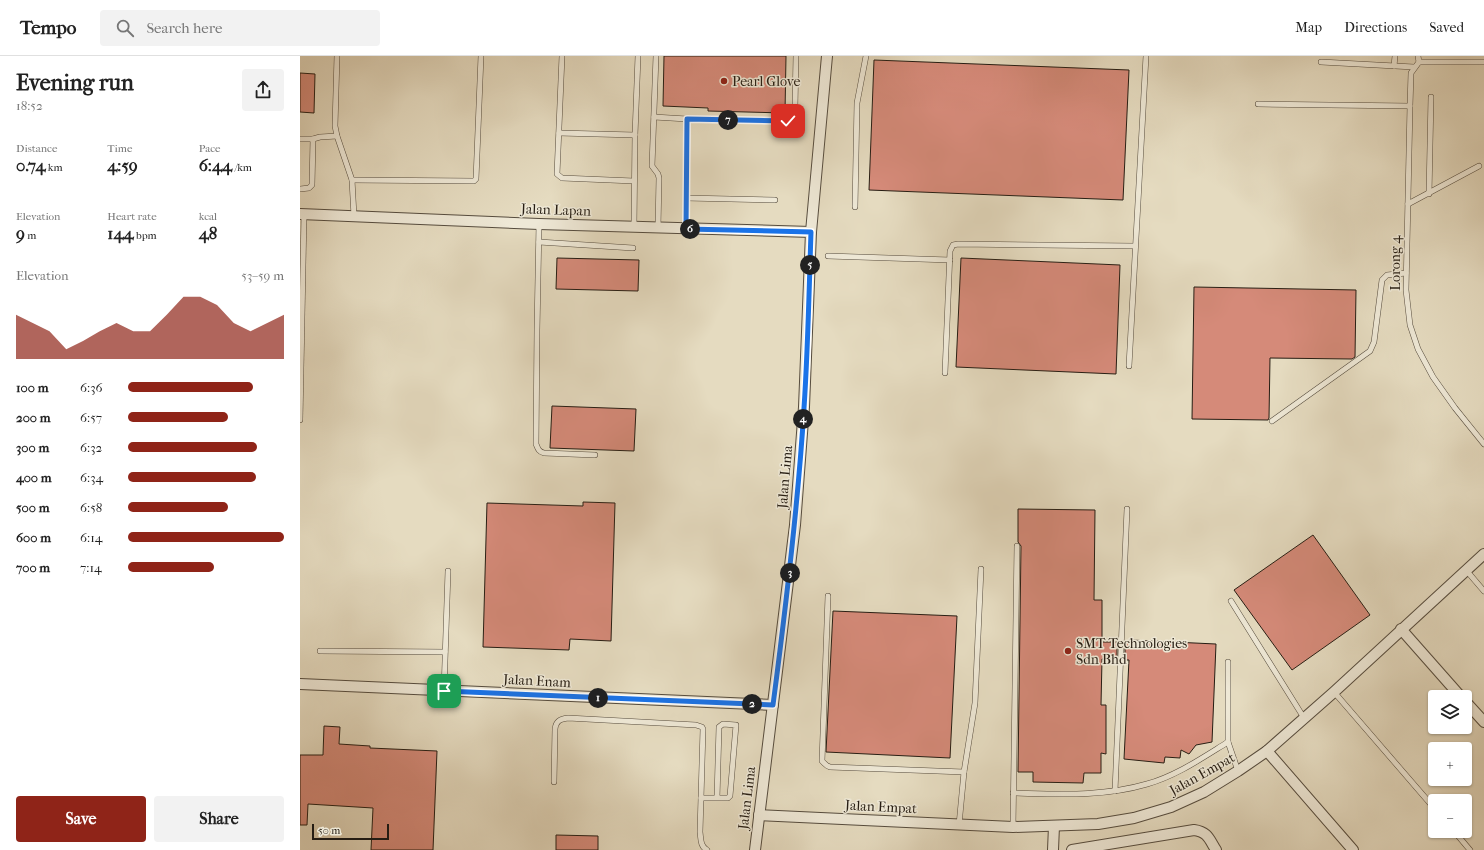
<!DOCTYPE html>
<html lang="en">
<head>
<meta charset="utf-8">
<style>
	body { margin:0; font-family:"IM FELL French Canon",serif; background:#f2f2f2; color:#222; height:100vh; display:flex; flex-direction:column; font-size:15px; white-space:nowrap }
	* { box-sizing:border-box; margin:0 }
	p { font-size:13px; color:#767676 }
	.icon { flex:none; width:22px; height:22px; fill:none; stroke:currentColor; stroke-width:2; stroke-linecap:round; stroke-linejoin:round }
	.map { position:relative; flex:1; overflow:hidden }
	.side { display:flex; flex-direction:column; background:#fff; width:300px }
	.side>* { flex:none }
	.buttons { position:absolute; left:1128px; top:634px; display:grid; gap:8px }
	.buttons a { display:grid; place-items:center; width:44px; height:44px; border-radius:4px; background:#fff; box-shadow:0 1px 3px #0004; font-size:20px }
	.scale { position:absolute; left:12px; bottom:10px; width:77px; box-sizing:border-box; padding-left:4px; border:2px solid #261d13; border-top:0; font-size:11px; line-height:14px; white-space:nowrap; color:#261d13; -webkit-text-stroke:3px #eee8d6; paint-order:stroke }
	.pin { position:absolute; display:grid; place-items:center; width:34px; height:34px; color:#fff; margin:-17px; border-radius:8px; box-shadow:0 2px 6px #0006 }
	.km { position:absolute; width:20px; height:20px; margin:-10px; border-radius:50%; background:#222; color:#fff; font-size:11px; line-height:20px; text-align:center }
	.round { display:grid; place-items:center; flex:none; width:42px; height:42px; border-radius:4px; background:#f2f2f2 }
	.summary { display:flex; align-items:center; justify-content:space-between; height:68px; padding:0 16px }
	h1 { font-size:22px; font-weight:700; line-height:30px }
	.figures { display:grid; grid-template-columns:repeat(3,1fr); gap:6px; height:68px; padding:4px 16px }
	.figures div { display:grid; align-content:center }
	.figures b { font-size:17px; font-weight:700 }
	.figures small { font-size:11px; font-weight:400 }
	.figures p { font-size:11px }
	.chart { height:112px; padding:8px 16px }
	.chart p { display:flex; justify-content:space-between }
	.chart svg { width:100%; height:72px; margin-top:4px; fill:#8f2418; opacity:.7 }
	.cta { display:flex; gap:8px; margin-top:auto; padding:8px 16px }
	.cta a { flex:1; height:46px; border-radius:4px; background:#8f2418; color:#fff; font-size:16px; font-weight:700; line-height:46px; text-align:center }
	.cta a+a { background:#f2f2f2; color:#222 }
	ul { padding:0 16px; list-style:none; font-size:13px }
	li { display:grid; grid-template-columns:64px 48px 1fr; align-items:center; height:30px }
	li i { height:10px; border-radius:5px; background:#8f2418 }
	header { display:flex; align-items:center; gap:24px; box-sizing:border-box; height:56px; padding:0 20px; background:#fff; border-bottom:1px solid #e0e0e0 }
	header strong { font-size:19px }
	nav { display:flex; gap:22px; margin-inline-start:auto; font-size:14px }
	.search { width:280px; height:36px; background:#f2f2f2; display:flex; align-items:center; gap:10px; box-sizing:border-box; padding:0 14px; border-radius:4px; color:#767676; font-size:15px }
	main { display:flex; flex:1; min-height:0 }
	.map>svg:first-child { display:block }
	.building { fill:#d58a79; stroke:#261d13 }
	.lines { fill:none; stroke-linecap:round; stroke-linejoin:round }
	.service-casing { stroke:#564c3e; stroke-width:6 }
	.minor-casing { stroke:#564c3e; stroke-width:12 }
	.service { stroke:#eee8d6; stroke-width:5 }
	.minor { stroke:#eee8d6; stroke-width:10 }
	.route-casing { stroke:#fff; stroke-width:8 }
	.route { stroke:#1a73e8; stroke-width:5 }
	.poi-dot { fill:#8f2418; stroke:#eee8d6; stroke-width:1.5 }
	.labels { text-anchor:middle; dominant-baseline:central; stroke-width:3; stroke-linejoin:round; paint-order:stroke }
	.poi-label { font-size:14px; fill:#261d13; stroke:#eee8d6; text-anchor:start }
	.street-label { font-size:14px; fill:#261d13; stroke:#eee8d6 }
</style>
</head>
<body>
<header>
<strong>Tempo</strong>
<div class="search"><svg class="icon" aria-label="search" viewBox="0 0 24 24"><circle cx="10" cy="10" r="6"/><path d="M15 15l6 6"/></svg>Search here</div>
<nav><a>Map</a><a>Directions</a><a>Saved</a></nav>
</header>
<main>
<section class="side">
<div class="summary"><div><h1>Evening run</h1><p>18:52</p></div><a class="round"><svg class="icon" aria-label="share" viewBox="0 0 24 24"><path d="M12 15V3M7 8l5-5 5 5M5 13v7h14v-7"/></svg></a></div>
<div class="figures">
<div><p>Distance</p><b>0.74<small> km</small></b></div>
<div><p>Time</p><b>4:59</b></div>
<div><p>Pace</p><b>6:44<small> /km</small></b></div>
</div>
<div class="figures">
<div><p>Elevation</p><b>9<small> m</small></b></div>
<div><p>Heart rate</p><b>144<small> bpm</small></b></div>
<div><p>kcal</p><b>48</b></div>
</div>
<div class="chart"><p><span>Elevation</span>53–59 m</p>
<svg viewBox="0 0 160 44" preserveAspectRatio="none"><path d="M0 44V17L10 22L20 27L30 38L40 33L50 27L60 22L70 27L80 27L90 17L100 6L110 6L120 11L130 22L140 27L150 22L160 17V44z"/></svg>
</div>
<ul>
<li><b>100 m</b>6:36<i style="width:80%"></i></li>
<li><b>200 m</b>6:57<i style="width:64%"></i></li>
<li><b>300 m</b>6:32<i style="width:83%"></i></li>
<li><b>400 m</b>6:34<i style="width:82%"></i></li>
<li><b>500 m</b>6:58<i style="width:64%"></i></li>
<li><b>600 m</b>6:14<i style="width:100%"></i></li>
<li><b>700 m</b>7:14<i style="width:55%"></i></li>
</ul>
<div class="cta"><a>Save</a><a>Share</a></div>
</section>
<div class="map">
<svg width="1184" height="794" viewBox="0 0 1184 794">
	<rect width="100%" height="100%" fill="#e5dbc0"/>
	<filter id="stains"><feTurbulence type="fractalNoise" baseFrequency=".005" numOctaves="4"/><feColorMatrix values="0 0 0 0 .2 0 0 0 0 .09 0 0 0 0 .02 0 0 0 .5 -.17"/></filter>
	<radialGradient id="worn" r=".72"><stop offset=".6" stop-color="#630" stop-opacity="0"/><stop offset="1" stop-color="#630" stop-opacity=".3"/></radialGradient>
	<g class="building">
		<polygon points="364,0 486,0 485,57 408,55 408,52 363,50"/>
		<polygon points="574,4 829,14 823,144 569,134"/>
		<polygon points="0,17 15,18 14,57 0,56"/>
		<polygon points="257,202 339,204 338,235 256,233"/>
		<polygon points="661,202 820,209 816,318 656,311"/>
		<polygon points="894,231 1056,234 1055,301 1052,303 970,302 969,362 968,364 892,363"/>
		<polygon points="252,350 336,353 334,395 250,392"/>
		<polygon points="283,446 315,447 311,585 270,583 269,594 183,591 187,447 283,450"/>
		<polygon points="718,453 795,454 794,544 802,544 802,586 817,586 817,604 802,603 801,649 806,649 806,698 801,697 801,717 784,717 783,727 733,726 733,716 718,716 721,490 718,486"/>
		<polygon points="1013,479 1070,559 992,614 934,534"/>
		<polygon points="533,555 657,560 650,702 526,696"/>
		<polygon points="830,584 916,588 912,686 896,689 889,698 881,694 880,702 865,701 864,707 824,703 829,604 825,604 825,586 830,586"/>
		<polygon points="24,670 40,671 39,688 70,690 70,692 137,695 133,794 71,794 73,752 8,748 7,769 0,769 0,699 23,699"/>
		<polygon points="256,779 298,780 298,794 256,794"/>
	</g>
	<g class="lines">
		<g class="service-casing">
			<g id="service">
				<polyline points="37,0 35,70 37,80 52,124 54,160"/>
				<polyline points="262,0 257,118 262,122 334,125"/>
				<polyline points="356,0 352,110 358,118 359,122 358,171"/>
				<polyline points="1118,0 1119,6 1111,17 1110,50 1106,234 1110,269 1118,293 1133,321 1155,352 1184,388"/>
				<polyline points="1021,6 1114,11"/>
				<polyline points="1119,6 1184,6"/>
				<polyline points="1094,10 1095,0"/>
				<polyline points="958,48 1110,50"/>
				<polyline points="354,61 387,63"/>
				<polyline points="259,77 335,79"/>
				<polyline points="0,83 13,83 20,81 37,80"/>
				<polyline points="52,124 174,125 176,123 181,0"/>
				<polyline points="0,133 9,132 12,129 13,83"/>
				<polyline points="1129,138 1131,41"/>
				<polyline points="386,142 475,144"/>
				<polyline points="1108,148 1179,110"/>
				<polyline points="555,151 557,47 566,0"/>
				<path d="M239 168 237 274 236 388C238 393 239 396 244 397L295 399"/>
				<polyline points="334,170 335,79 338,0"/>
				<polyline points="386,173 387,63 488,65 494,58 495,51 496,0"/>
				<polyline points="239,186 333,192"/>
				<polyline points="528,200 650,204"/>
				<polyline points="829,310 846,0"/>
				<polyline points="645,317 650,195 653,189 658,188 834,190"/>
				<polyline points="0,364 4,158"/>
				<polyline points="972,365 1070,295 1074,286 1082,224 1087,219 1106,217"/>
				<polyline points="1166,514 1184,535"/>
				<path d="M528 540 522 705C525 708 526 710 530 711L664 716"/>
				<polyline points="931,545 1004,662"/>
				<polyline points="20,595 145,596"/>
				<polyline points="928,606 928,686 938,715"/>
				<polyline points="144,635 148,515"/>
				<polyline points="1034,636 1135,753"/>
				<path d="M254 726 255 673C256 665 260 663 268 662L396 669 402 671 403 673 400 776C401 783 400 790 407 794"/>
				<polyline points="815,735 827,453"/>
				<path d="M713 737C758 738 803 741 847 728 876 720 902 702 928 686"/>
				<polyline points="401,742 428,742 430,740 436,669 423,668 419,671 417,742"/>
				<polyline points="659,769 664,716 675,647 681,513"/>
				<polyline points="713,771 717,490"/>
				<polyline points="1154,775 1170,794"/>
			</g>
		</g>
		<g class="minor-casing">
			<g id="minor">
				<polyline points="0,158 239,168 511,176"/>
				<polyline points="1101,573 1161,641"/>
				<polyline points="0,628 473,649"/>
				<polyline points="1165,645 1184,666"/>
				<polyline points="967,695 1053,794"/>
				<polyline points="459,759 713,771 798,768 834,762 871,751 904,736 938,715 967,695 1034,636 1184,498"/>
				<polyline points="455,794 495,469 504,351 511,176 527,0"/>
				<polyline points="753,794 754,770"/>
				<path d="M772 794 894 774C908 776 909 783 916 794"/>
			</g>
		</g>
		<use href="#service" class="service"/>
		<use href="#minor" class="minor"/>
	</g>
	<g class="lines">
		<g class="route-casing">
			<path id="route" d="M144 635 473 649C486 550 498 451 504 352 508 293 509 235 511 176L386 173 387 63 488 65"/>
		</g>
		<use href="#route" class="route"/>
	</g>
	<g class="poi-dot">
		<circle cx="424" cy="25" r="4"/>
		<circle cx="768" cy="595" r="4"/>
	</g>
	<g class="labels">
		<g class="poi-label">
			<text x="432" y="25">Pearl Glove</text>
			<text x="776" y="587">SMT Technologies<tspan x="776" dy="16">Sdn Bhd</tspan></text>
		</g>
		<g class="street-label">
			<text transform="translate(256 154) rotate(2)">Jalan Lapan</text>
			<text transform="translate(1095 207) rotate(-90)">Lorong 4</text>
			<text transform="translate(485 421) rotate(-85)">Jalan Lima</text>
			<text transform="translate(237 625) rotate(3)">Jalan Enam</text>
			<text transform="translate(902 718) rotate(-29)">Jalan Empat</text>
			<text transform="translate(447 742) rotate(-83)">Jalan Lima</text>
			<text transform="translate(581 751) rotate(3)">Jalan Empat</text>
		</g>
	</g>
	<rect width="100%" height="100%" filter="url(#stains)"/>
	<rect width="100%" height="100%" fill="url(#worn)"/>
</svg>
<div class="buttons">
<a><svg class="icon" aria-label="layers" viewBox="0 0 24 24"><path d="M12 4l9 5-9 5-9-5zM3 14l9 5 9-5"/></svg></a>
<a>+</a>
<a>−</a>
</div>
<div class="scale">50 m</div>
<div class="pin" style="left:144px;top:635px;background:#1e9e55"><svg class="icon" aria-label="arrive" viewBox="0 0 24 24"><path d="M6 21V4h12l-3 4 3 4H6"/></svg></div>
<div class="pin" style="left:488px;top:65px;background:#d93025"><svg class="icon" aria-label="check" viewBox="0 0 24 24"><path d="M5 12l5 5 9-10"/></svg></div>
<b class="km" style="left:298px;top:642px">1</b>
<b class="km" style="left:452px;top:648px">2</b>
<b class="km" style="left:490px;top:517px">3</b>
<b class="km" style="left:503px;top:363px">4</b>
<b class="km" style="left:510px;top:209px">5</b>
<b class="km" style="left:390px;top:173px">6</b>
<b class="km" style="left:428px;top:64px">7</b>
</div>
</main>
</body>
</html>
